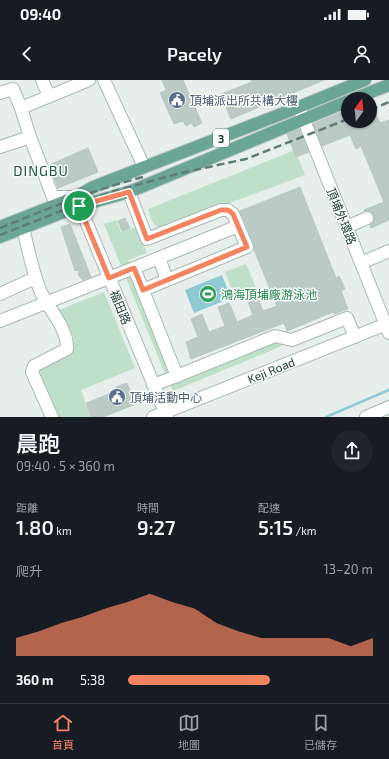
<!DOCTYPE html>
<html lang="zh-TW">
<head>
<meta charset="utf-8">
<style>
	body { margin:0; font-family:"Exo 2","Noto Sans TC",sans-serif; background:#20242c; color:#f1f3f6; height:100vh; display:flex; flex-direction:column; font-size:15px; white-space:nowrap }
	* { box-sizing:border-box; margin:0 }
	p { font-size:13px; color:#9ea1a6 }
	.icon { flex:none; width:22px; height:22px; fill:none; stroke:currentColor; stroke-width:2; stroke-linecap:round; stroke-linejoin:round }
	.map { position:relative; height:337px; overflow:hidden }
	.sheet { display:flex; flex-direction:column; background:#171b24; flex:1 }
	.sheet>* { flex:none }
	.needle { width:26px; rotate:15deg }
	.tools { position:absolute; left:341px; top:12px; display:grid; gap:8px }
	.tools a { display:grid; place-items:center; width:36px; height:36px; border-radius:50%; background:#171b24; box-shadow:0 1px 3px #0004; font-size:20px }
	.pin { position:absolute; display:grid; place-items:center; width:34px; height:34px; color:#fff; margin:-17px; border:2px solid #fff; border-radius:50%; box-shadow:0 1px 4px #0007 }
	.round { display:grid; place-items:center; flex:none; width:42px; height:42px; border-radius:21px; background:#20242c }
	.overview { display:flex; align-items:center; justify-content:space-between; height:68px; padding:0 16px }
	h1 { font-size:22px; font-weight:600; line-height:30px }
	.metrics { display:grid; grid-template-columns:repeat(3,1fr); gap:6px; height:68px; padding:4px 16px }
	.metrics div { display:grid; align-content:center }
	.metrics b { font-size:20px; font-weight:600 }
	.metrics small { font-size:11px; font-weight:400 }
	.metrics p { font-size:11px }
	.chart { height:112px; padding:8px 16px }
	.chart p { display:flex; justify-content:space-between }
	.chart svg { width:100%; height:72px; margin-top:4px; fill:#f4845f; opacity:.7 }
	ul { padding:0 16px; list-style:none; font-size:13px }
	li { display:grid; grid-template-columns:64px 48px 1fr; align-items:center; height:30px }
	li i { height:10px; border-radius:5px; background:#f4845f }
	.status { display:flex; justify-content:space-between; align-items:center; height:28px; padding:0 20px; background:#171b24; direction:ltr }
	.status svg { height:11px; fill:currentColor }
	header { display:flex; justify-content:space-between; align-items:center; height:52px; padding:0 16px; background:#171b24; font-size:18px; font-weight:600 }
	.menu { display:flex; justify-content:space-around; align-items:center; height:56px; border-top:1px solid #363941; background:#171b24; font-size:11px; color:#9ea1a6 }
	.menu a { display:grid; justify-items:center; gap:2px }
	.menu .on { color:#f4845f }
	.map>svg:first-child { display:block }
	.green { fill:#bfe0c8 }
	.water { fill:#8ec9d4 }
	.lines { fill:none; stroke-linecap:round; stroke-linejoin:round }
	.stream { stroke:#8ec9d4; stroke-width:2.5 }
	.building { fill:#bbcac4; stroke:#b8c9c2 }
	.minor-casing { stroke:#a8b8b2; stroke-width:14 }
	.major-casing { stroke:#c2cac8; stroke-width:14 }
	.minor { stroke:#fff; stroke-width:12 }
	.major { stroke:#6aa596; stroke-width:12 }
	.rail { stroke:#5f7d75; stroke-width:2.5; stroke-dasharray:8 4; stroke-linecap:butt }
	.route-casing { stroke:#fff; stroke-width:8 }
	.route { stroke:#f4845f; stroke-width:5 }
	.labels { text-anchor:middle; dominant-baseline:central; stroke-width:3; stroke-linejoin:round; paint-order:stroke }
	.shield { fill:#f7fbf9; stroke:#637a73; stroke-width:1 }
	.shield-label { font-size:11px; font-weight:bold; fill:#24423a }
	.service-label { font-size:12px; fill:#4e5e75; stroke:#f7fbf9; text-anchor:start }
	.street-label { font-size:12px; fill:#24423a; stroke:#f7fbf9 }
	.leisure-label { font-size:12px; fill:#27864d; stroke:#f7fbf9; text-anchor:start }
	.quarter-label { font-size:14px; letter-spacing:1px; fill:#1f5548; stroke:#f7fbf9 }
</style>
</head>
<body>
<div class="status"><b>09:40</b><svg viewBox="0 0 49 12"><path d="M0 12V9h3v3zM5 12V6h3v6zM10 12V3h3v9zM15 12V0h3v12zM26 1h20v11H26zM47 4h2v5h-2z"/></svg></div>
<header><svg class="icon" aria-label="back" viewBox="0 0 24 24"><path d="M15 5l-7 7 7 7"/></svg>Pacely<svg class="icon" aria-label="person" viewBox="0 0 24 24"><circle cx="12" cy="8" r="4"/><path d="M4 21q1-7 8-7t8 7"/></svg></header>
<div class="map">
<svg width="389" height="337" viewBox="0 0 389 337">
	<rect width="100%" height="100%" fill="#e6efeb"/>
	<g class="green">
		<path d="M295 70 305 95 162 148C152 147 151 137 148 129Z"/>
		<polygon points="116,140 121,152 133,148 137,148 147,173 128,180 173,290 165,294 104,144"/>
		<polygon points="246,184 256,208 235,217 225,192"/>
		<polygon points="104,212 135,288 81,310 90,337 56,337 37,294 40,286 69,270 74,263 73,256 59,230"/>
		<polygon points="278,259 282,266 173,311 170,302"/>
	</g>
	<polygon class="water" points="222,195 231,218 194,233 185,210"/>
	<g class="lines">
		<polyline class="stream" points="326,337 389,310"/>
	</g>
	<g class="building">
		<polygon points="162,0 183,0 202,43 194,47 192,43 186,46 183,41 174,44 160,13 166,10"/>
		<polygon points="251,0 324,0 231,39 221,14 252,2"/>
		<polygon points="370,20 380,43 389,40 389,140 371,148 370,145 373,142 374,135 371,132 364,130 384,122 361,66 356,69 350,55 322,66 313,44 348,29 348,41 370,41"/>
		<polygon points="299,49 309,72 296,77 287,54"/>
		<polygon points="88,68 98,92 58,108 49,85"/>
		<polygon points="300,107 336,198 339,196 345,209 341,211 348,229 334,234 333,232 287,251 284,243 191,279 186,262 198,257 191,239 202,234 209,252 225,246 218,227 229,223 237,242 253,235 246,217 256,213 263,231 277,226 254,170 254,164 240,131"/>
		<polygon points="125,138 130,148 122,151 118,141"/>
		<polygon points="70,144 91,197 83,200 79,196 78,190 75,191 61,147"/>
		<polygon points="127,303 136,324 103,337 91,337 86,323 117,311 116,307"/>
	</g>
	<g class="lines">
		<g class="minor-casing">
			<g id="minor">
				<polyline points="42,0 49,16"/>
				<polyline points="89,0 21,28 30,57 53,117 76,117 167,337"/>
				<polyline points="104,0 144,87"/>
				<polyline points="0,13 13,9 21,28"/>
				<polyline points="299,28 389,253"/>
				<polyline points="0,67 30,57"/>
				<polyline points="129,112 147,159 221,130 228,130 233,134 247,167 143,210"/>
				<polyline points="238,146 134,188 177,296 275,256 292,260 347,238 355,257"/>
				<polyline points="347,147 367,138"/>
				<path d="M23 148C28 168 32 190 40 210 48 229 68 248 67 269L34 286 32 292 52 337"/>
				<polyline points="159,178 167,200"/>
				<polyline points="361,183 389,171"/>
				<polyline points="0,214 35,198"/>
				<polyline points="0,241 134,188"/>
				<polyline points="153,305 177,296"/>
				<polyline points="153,337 389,243"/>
				<polyline points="366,337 389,327"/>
			</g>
		</g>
		<g class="major-casing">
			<g id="major">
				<polyline points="353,19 389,5"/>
				<polyline points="0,147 76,117 93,107 289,31 365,0"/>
				<polyline points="0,157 79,126 129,112 348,21"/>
			</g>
		</g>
		<use href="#minor" class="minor"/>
		<use href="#major" class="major"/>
		<g class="rail">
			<polyline points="370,30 389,22"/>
			<path d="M0 148C47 129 93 110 143 97"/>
			<polyline points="0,155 66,129 114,111 181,93 246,79 348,39"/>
		</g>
	</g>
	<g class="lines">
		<g class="route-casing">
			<polygon id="route" points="129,112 147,159 221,130 228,130 233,134 247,167 143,210 134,188 109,198 79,126"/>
		</g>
		<use href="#route" class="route"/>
	</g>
	<defs>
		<g id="civic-disc" transform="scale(0.9)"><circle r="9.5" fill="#5c6f8a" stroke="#f7fbf9"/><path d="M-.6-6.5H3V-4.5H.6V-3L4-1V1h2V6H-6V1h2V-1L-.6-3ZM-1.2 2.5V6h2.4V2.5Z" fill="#fff"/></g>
		<g id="stadium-disc" transform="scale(0.9)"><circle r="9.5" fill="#2e9e5b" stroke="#f7fbf9"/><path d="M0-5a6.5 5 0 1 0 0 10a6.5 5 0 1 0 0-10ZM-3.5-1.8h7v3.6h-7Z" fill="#fff"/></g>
	</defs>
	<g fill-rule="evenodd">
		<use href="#civic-disc" x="177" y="20"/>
		<use href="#stadium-disc" x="208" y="214"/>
		<use href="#civic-disc" x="117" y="317"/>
	</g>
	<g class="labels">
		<rect class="shield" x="213" y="49" width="16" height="18" rx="3"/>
		<g class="shield-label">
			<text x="221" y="58">3</text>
		</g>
		<g class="service-label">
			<text x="190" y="20">頂埔派出所共構大樓</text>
			<text x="130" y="317">頂埔活動中心</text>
		</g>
		<g class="street-label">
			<text transform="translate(342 136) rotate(68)">頂埔外環路</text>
			<text transform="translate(121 227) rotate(68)">福田路</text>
			<text transform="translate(271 290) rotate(-22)">Keji Road</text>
		</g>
		<g class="leisure-label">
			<text x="221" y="214">鴻海頂埔廠游泳池</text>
		</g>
		<g class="quarter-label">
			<text x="41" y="90">DINGBU</text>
		</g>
	</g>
</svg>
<div class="tools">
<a><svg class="needle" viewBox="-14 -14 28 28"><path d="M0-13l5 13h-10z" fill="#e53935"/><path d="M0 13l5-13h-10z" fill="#9ea1a6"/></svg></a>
</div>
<div class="pin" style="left:79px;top:126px;background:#1e9e55"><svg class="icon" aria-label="arrive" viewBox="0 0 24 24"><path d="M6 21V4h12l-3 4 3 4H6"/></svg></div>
</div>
<section class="sheet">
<div class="overview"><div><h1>晨跑</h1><p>09:40 · 5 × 360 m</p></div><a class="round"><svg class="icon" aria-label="share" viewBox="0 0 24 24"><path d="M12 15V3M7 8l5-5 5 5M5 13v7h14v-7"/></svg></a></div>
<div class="metrics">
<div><p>距離</p><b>1.80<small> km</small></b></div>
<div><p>時間</p><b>9:27</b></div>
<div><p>配速</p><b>5:15<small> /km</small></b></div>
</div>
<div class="chart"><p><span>爬升</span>13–20 m</p>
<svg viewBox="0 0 160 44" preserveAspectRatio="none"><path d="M0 44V33L10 29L20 24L30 20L40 15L50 11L60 6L70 11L80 15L90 24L100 29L110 33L120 33L130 33L140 33L150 38L160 33V44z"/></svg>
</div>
<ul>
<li><b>360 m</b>5:38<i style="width:58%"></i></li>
</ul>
</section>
<nav class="menu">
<a class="on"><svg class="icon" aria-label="home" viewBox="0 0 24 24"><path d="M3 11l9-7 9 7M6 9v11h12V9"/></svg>首頁</a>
<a><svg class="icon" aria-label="map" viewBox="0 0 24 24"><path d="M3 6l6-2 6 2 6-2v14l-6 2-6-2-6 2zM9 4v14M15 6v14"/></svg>地圖</a>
<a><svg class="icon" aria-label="saved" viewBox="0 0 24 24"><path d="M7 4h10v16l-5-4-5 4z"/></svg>已儲存</a>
</nav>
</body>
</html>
